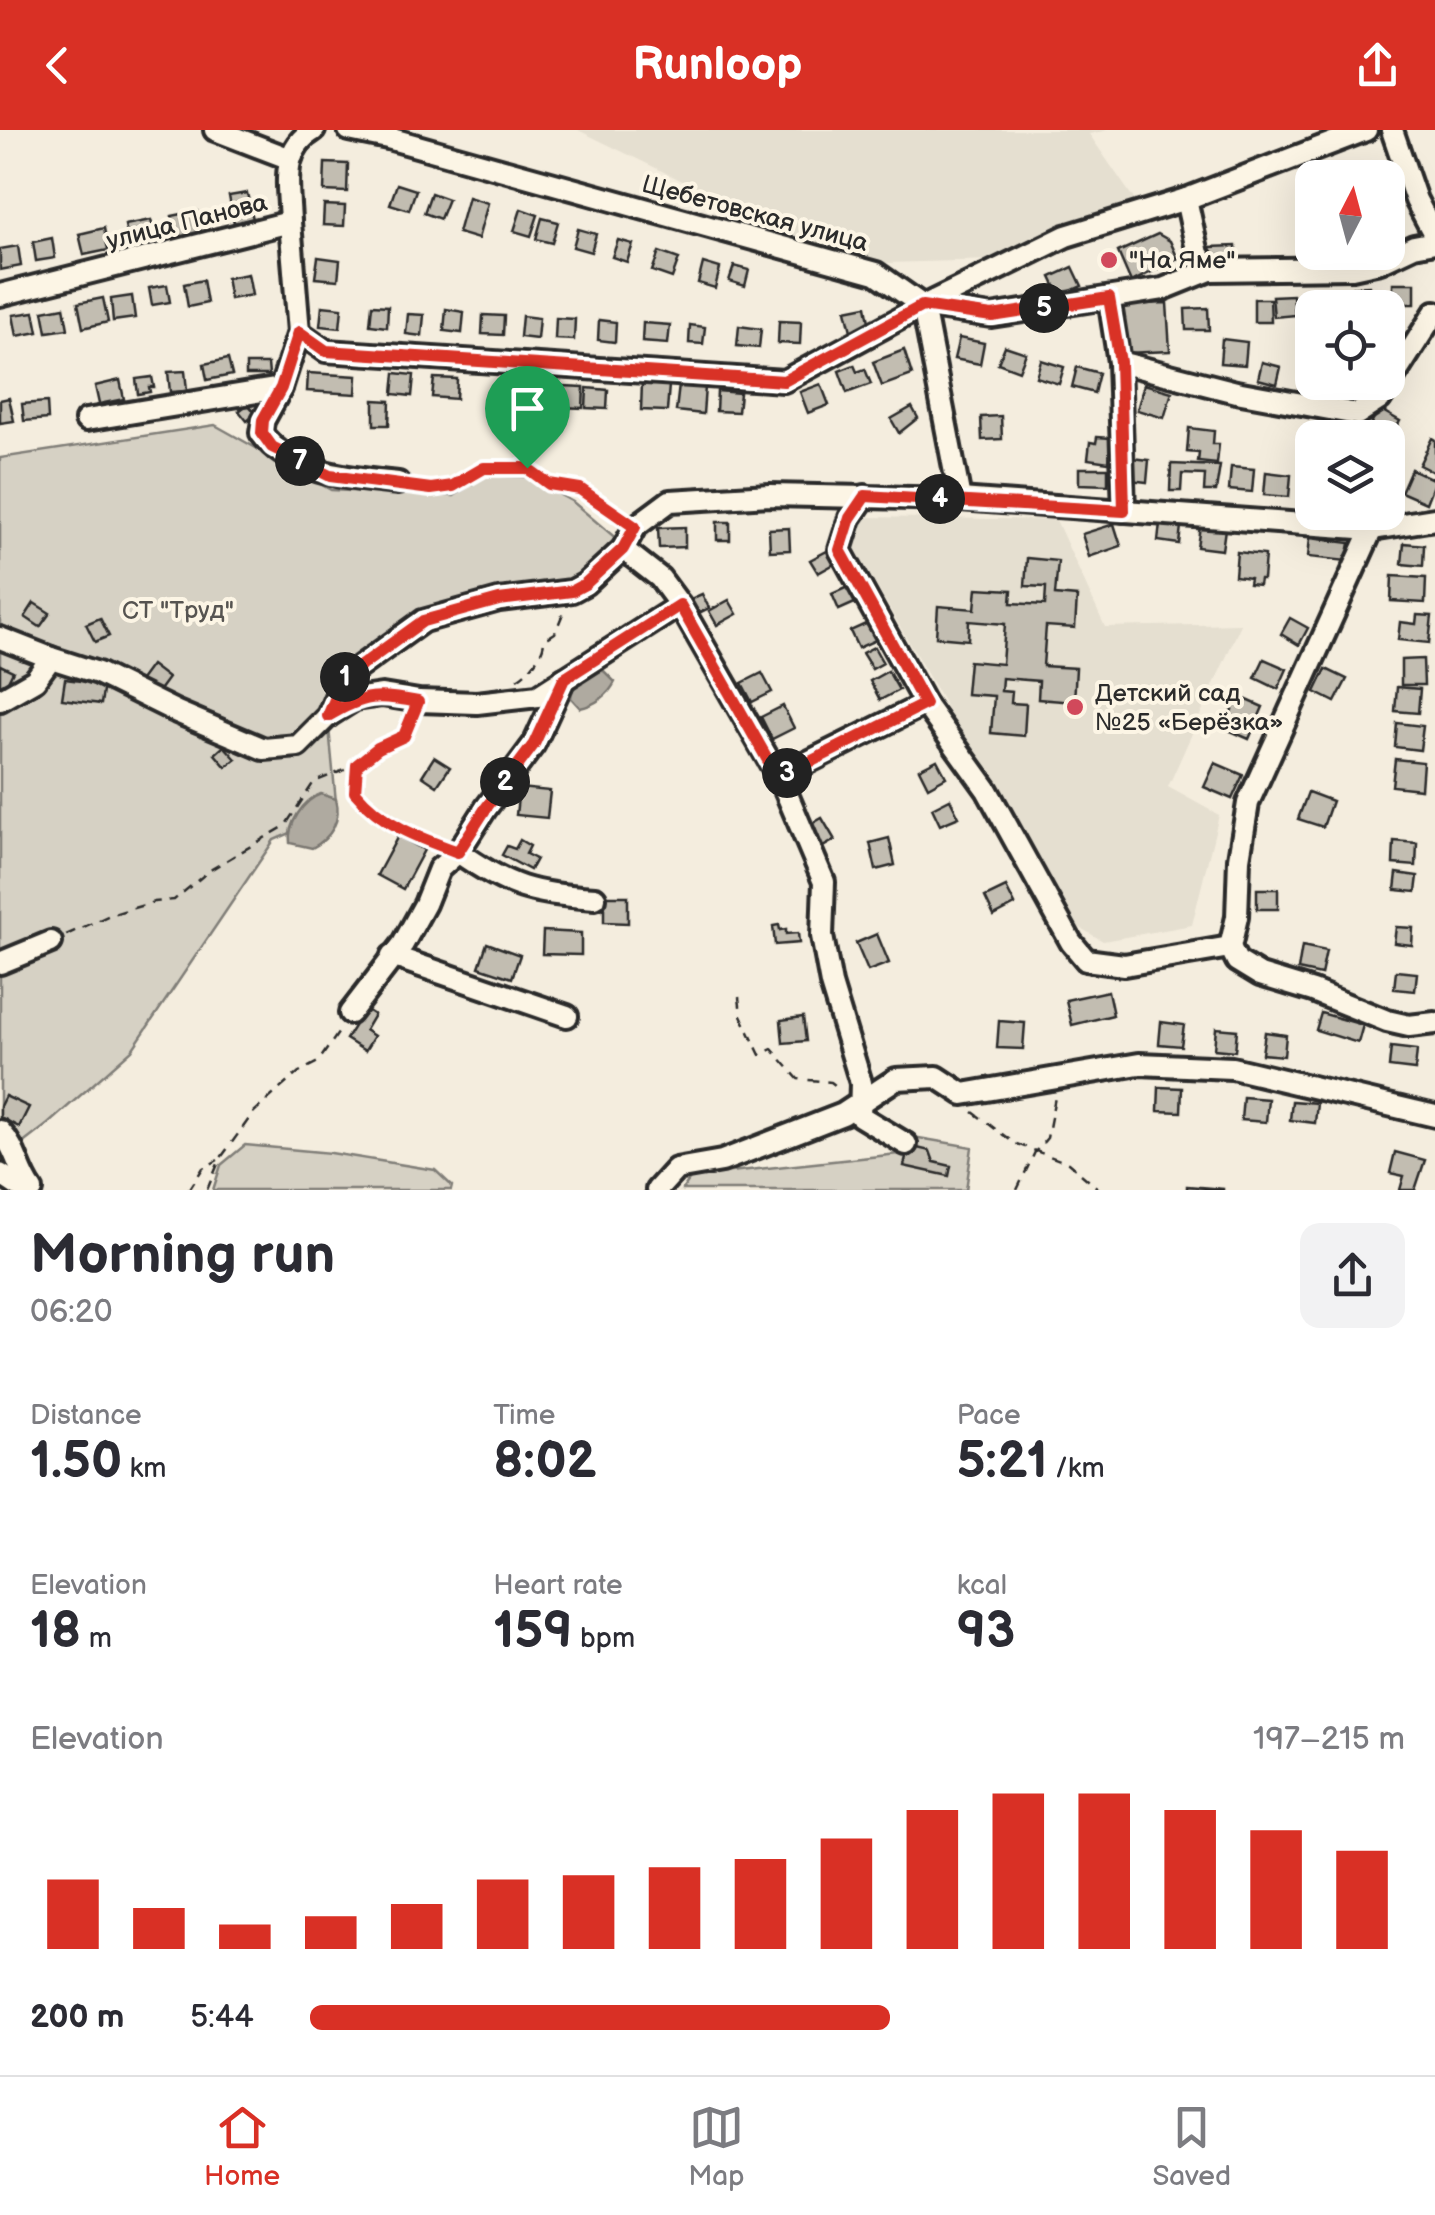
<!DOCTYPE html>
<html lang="en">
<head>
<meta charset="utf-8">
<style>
	body { margin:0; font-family:"Balsamiq Sans",sans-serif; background:#f2f2f3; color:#2b2b33; height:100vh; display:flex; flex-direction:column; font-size:38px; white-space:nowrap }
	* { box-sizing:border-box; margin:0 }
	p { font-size:32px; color:#7c7c81 }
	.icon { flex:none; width:55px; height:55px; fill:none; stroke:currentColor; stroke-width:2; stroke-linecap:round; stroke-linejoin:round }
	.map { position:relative; height:1060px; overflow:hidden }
	.sheet { display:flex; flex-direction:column; background:#fff; flex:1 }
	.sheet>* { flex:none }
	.needle { width:65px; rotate:6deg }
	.buttons { position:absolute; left:1295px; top:30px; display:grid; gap:20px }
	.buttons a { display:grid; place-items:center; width:110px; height:110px; border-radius:20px; background:#fff; box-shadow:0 10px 40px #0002; font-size:50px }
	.pin { position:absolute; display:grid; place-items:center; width:85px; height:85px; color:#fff; margin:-102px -42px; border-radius:50% 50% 50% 0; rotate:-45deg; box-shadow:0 0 10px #0007 }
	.pin .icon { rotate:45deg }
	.km { position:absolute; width:50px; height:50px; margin:-25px; border-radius:50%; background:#222; color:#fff; font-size:28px; line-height:50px; text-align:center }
	.round { display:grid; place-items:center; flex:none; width:105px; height:105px; border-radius:20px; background:#f2f2f3 }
	.overview { display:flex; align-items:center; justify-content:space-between; height:170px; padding:0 30px }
	h1 { font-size:55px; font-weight:800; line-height:75px }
	.figures { display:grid; grid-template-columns:repeat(3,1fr); gap:15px; height:170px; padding:10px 30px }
	.figures div { display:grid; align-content:center }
	.figures b { font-size:50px; font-weight:800 }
	.figures small { font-size:28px; font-weight:400 }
	.figures p { font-size:28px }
	.chart { height:280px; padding:20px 30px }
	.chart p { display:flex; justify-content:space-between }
	.chart svg { width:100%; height:180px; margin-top:10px; stroke:#d93025; stroke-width:6 }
	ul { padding:0 30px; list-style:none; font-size:32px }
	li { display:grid; grid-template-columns:160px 120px 1fr; align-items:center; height:75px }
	li i { height:25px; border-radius:12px; background:#d93025 }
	header { display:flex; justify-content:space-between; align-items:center; height:130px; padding:0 30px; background:#d93025; color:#fff; font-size:45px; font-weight:800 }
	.tabs { display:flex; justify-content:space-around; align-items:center; height:140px; border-top:2px solid #e1e1e2; background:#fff; font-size:28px; color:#7c7c81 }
	.tabs a { display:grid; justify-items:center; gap:5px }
	.tabs .selected { color:#d93025 }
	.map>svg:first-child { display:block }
	.built { fill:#e5dfd0 }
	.green { fill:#d6d1c4; stroke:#807e78; stroke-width:2.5 }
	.water { fill:#afaaa0; stroke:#7a7771; stroke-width:2.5 }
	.building { fill:#c2bdb1; stroke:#2b2b2b; stroke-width:2.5 }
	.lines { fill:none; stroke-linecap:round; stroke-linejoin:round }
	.minor-casing { stroke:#2b2b2b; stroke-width:28 }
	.path { stroke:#2b2b2b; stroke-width:2.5; stroke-dasharray:10 8; stroke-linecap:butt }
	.minor { stroke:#fcf5e5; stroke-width:20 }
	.route-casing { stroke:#fff; stroke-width:20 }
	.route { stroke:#d93025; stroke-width:12 }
	.poi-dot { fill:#d1495b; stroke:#fcf5e5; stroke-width:4 }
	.labels { text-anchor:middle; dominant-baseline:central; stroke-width:8; stroke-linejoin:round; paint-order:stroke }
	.street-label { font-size:25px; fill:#2b2b2b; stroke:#fcf5e5 }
	.poi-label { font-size:25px; fill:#2b2b2b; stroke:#fcf5e5; text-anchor:start }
	.park-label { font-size:25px; fill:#565451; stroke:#fcf5e5 }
</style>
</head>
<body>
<header><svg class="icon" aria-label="back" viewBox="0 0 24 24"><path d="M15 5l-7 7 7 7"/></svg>Runloop<svg class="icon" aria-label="share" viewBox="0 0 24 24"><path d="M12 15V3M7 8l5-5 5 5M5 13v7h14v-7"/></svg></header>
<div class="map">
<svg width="1435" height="1060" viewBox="0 0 1435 1060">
	<rect width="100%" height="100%" fill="#f4edde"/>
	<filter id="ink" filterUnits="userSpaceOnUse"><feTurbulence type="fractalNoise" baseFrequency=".01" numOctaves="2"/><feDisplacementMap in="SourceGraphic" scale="20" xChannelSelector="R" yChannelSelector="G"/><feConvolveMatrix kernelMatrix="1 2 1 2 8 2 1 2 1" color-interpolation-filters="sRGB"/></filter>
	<g filter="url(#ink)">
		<g class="built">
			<polygon points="578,0 1108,0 1089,4 1138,75 995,130 884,133 793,105"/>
			<polygon points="863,387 1056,390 1105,497 1241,494 1168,657 1219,685 1192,795 1103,811 1070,792 853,415"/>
		</g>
		<g class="green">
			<polygon points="215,295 331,360 454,366 485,345 527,347 573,372 618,410 573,449 433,479 373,512 327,576 337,683 274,710 132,920 48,994 0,1031 0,328"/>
			<polygon points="907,1006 972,1017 966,1060 682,1060 692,1046 898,1024"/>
			<polygon points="245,1015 331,1023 435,1040 452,1056 451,1060 213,1060 221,1035"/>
		</g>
		<g class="water">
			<path d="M597 541H604L615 552C609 565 595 575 580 578L571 568C572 552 585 548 597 541Z"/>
			<path d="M321 664 336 669C342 690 331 708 312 718L290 713C287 695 303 670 321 664Z"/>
		</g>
		<g class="building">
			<polygon points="325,33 348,34 347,62 324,61"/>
			<polygon points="397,54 416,60 409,80 390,74"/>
			<polygon points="247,63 253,89 234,93 229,66"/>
			<polygon points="431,63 448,69 440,89 424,83"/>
			<polygon points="468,67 488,73 478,109 458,103"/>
			<polygon points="324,75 345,76 344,96 323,95"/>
			<polygon points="521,79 538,85 531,106 514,101"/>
			<polygon points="197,81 201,104 176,108 172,86"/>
			<polygon points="542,88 558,92 552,113 536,109"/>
			<polygon points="151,90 156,111 129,117 125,95"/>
			<polygon points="104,98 108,120 84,125 79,104"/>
			<polygon points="578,99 596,104 591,122 573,117"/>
			<polygon points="1158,104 1170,111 1178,129 1131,152 1118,122"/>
			<polygon points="52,108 55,128 36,131 33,112"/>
			<polygon points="618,110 633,114 627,132 612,127"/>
			<polygon points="18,116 21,136 0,140 0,119"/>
			<polygon points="1236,116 1237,130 1211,132 1210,117"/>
			<polygon points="659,122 679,129 672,148 652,141"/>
			<polygon points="318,127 340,130 338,150 315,148"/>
			<polygon points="703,133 720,138 715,158 698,153"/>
			<polygon points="734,136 749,140 745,156 729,151"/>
			<polygon points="1073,137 1082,156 1060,166 1051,147"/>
			<polygon points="248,144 252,165 230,169 226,148"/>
			<polygon points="203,150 207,173 188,177 184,154"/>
			<rect x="1393" y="153" width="22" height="21"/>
			<polygon points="167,155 170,172 152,175 149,158"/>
			<polygon points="1369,156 1370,161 1375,160 1377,178 1355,178 1353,157"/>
			<polygon points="1293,165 1295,185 1274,187 1272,166"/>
			<polygon points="132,166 135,188 113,191 111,169"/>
			<polygon points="103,168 108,192 83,198 78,173"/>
			<polygon points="1254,169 1270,169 1271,192 1254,192"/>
			<polygon points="1167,173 1170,221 1125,223 1122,175"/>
			<polygon points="372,175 388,176 387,197 370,195"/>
			<polygon points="322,176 342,178 340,198 320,196"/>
			<polygon points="866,176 870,197 851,201 846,180"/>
			<polygon points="64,177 68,199 47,202 43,181"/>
			<polygon points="1208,178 1209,200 1186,200 1185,179"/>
			<polygon points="446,179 464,182 462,203 444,201"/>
			<polygon points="34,182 38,202 17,206 13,185"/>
			<polygon points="408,184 424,185 422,206 406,204"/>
			<polygon points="483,185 504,186 503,205 482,204"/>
			<polygon points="522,186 539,188 537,209 520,207"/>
			<polygon points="556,188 575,189 574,210 555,209"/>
			<polygon points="599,190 616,192 615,212 598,210"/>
			<polygon points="779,191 801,192 800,214 778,213"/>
			<polygon points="643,193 670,195 668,214 642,212"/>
			<polygon points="690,195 705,197 703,214 689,213"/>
			<polygon points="739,196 761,199 759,218 737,216"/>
			<polygon points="1388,205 1401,206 1400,231 1388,231"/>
			<polygon points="959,208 984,213 980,234 954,229"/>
			<polygon points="1222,209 1247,212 1245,235 1220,233"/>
			<polygon points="1005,216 1026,223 1019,241 998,233"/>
			<polygon points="904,220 912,245 882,256 873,232"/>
			<polygon points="228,229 232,245 207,250 204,234"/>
			<polygon points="1041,230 1064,237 1059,254 1036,247"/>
			<polygon points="1312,231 1312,252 1340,252 1338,262 1307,256"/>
			<polygon points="1262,232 1281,237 1277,254 1258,249"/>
			<polygon points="246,234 268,234 269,245 246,245"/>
			<polygon points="854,235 857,242 865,239 871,254 847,263 839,241"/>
			<polygon points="1077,237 1099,243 1094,263 1072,257"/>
			<polygon points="185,241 187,261 170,262 168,242"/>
			<polygon points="308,243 357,246 356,264 307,261"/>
			<polygon points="395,243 414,245 412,266 393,264"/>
			<polygon points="152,247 154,257 149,257 150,262 138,264 136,249"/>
			<polygon points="505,247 535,251 533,268 502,264"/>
			<polygon points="434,248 457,249 456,269 432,267"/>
			<polygon points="120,250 124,269 99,274 95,256"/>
			<polygon points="642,253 669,255 667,281 641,280"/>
			<polygon points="821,254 829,275 808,283 800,262"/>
			<polygon points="1144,254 1172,262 1164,288 1137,280"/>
			<polygon points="679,255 705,257 703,284 676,281"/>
			<polygon points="562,256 584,257 583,278 560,277"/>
			<polygon points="587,258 608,260 607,279 586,278"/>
			<polygon points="717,261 740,263 738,282 716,281"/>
			<polygon points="9,268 14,291 0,293 0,270"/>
			<polygon points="374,270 390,271 389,295 374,295"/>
			<polygon points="47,272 48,289 24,291 22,274"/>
			<polygon points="248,274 256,284 247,291 239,281"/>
			<polygon points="912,277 918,288 899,303 891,289"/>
			<polygon points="1379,279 1400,291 1393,304 1388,302 1385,308 1363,308"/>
			<polygon points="1001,286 1002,309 982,310 981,287"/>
			<polygon points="1189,298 1214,301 1213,314 1219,314 1217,334 1198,332 1199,323 1187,322"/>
			<polygon points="1097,307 1111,308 1109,332 1088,329 1090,312 1096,313"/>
			<polygon points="1432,308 1435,310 1435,343 1419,335"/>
			<polygon points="1132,328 1149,330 1147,352 1130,350"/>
			<polygon points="1171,334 1220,336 1216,361 1204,361 1205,345 1182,344 1181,361 1170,361"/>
			<polygon points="1231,337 1254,339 1252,362 1229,360"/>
			<polygon points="1079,338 1108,338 1108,355 1079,354"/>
			<polygon points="1411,339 1435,350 1426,373 1401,362"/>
			<polygon points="1266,342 1291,345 1289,367 1264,365"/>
			<polygon points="1305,346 1312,347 1312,370 1302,368"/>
			<rect x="717" y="392" width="13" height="18"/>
			<polygon points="1160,393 1181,396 1179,414 1158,411"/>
			<polygon points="1114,394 1121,416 1089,427 1082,404"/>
			<polygon points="1200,396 1225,399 1222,420 1197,417"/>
			<polygon points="685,397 685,417 659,418 658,398"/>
			<polygon points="789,398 790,420 770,421 769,399"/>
			<polygon points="1310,408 1350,413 1347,431 1308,427"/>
			<polygon points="1404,413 1424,415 1423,436 1402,434"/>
			<polygon points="829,420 836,433 818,443 810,430"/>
			<polygon points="1237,422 1265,425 1263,449 1260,449 1259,455 1249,454 1250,448 1235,446"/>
			<polygon points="1027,428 1058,431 1055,465 1077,467 1075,498 1046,496 1043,536 1076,538 1074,572 1038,569 1039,551 1002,548 1001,561 1012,562 1011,573 1026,574 1024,606 991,603 994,566 966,564 969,531 1002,534 1005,494 969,491 968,510 936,507 938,476 975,479 977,458 1012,460 1011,473 1045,475 1046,457 1025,456"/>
			<polygon points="1392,446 1426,448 1425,473 1391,471"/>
			<polygon points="850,456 857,472 839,480 832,464"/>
			<polygon points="702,464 709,478 691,487 684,472"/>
			<polygon points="729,470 737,484 717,495 709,481"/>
			<polygon points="34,473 50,483 40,497 25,487"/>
			<polygon points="1417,485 1432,486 1429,513 1398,510 1400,492 1416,494"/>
			<polygon points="100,488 109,506 95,512 86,494"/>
			<polygon points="1290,488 1308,498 1299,515 1281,504"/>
			<polygon points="868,493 876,510 858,518 850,501"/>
			<polygon points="874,517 883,533 872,539 862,523"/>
			<polygon points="1264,529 1287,539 1278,559 1255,548"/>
			<polygon points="1423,529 1424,555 1401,555 1401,530"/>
			<polygon points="0,535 13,541 3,561 0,559"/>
			<polygon points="151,535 168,548 157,563 140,550"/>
			<polygon points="1326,539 1347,549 1335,572 1315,562"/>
			<polygon points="888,541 899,560 880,570 870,551"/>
			<polygon points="762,543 772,562 752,572 742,553"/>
			<polygon points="65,549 104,554 101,574 62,569"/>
			<polygon points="1397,557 1420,559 1418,583 1395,581"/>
			<polygon points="1238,566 1263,577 1249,609 1224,598"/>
			<polygon points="783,576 794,598 772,609 761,587"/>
			<polygon points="1397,593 1423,596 1420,620 1395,617"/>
			<polygon points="224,616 236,629 226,637 215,624"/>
			<polygon points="434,627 450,637 437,656 422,646"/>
			<polygon points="1395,629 1423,632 1421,659 1392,656"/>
			<polygon points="937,630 946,647 928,657 919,639"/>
			<polygon points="1215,633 1243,645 1232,669 1204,657"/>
			<polygon points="519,658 550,661 547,688 516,685"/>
			<polygon points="1308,662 1332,671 1323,697 1298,689"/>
			<polygon points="950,669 959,687 940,695 932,678"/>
			<polygon points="822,688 835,710 821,718 808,696"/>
			<polygon points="398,706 424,720 403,759 377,745"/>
			<polygon points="889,708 895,735 876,740 870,713"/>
			<polygon points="520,710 530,716 526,724 536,729 530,740 502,725 507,716 515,719"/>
			<polygon points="1394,711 1417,713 1416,736 1393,734"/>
			<polygon points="1397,743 1418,746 1416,762 1395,760"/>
			<polygon points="1006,757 1015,775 994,786 985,767"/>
			<rect x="1257" y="759" width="21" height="20"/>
			<polygon points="604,766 628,766 628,793 604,792"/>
			<polygon points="779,795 780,800 786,799 786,804 798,803 799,813 775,815 773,796"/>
			<polygon points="1396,797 1413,798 1412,815 1394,813"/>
			<polygon points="543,801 581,803 581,825 542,824"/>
			<polygon points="877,804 889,833 868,841 856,813"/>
			<polygon points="487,813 520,825 512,848 479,837"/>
			<polygon points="1302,816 1326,821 1321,845 1298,840"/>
			<polygon points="1396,841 1417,843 1415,861 1394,859"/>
			<polygon points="1108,861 1113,885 1072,895 1066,870"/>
			<polygon points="365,879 374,885 365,900 374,906 365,921 346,909"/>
			<polygon points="1321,883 1363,895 1358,913 1316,900"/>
			<polygon points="803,887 806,911 783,913 781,890"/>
			<polygon points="999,891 1025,893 1023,919 997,918"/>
			<polygon points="1161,892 1184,895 1181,916 1159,914"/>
			<polygon points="1216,898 1237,900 1235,921 1214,919"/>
			<polygon points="1265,902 1286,905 1284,926 1262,924"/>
			<polygon points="1391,917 1417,920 1415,940 1389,937"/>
			<polygon points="1159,957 1182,958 1181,982 1158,981"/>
			<polygon points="5,966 29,977 19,997 0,987 0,976"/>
			<polygon points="1243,967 1268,969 1266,992 1241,990"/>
			<polygon points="1292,971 1317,973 1315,993 1290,990"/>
			<polygon points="909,1016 930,1021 934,1032 951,1036 949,1046 904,1036"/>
			<polygon points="1395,1022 1425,1030 1415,1060 1400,1060 1404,1046 1390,1043"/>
			<polygon points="1187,1056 1223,1059 1223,1060 1187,1060"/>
		</g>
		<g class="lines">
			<g class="minor-casing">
				<g id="minor">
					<polyline points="215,0 288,28"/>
					<polyline points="349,0 388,8 876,143 923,176 991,186 1163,159 1210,140 1352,138 1380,132 1414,116 1435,112"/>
					<polyline points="1392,0 1416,70 1435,106"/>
					<polyline points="1186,69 1198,124 1210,140"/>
					<path d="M290 92C289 57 279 20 314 0"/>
					<polyline points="0,165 290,92 299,202 326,221 784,251 923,176 1066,106 1186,69 1366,0"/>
					<polyline points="1109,168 1119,232 1236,262 1357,284 1380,269 1435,182"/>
					<polyline points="923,176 960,369"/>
					<polyline points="1119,232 1124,381"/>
					<path d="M281 258 263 291 261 303C292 345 350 348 398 353"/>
					<polyline points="86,290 281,258 299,202"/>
					<polyline points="865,366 850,388 840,420 925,574 987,660 1071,812 1086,830 1124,835 1230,817"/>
					<polyline points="623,419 660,448 680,475 783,655 824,752 822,806 831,854 861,953 860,986 906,1014"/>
					<polyline points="0,508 51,528"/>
					<polyline points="0,570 35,550 51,528 98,543 177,582 264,619 298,616 328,586 344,548 423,491 499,470 572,461 585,454 623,419 635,397 670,371 770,365 960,369 1372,399 1435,389"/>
					<polyline points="328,586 355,569 382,565 419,571 477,573 538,566 680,475"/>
					<polyline points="778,647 925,574"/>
					<path d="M458 722C509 758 533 764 595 768"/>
					<polyline points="1230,817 1237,787 1239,729 1248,673 1372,399"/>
					<polyline points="1230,817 1237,831 1260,845 1313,861 1387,891 1409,896 1435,893"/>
					<polyline points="392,826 567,886"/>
					<polyline points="0,833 51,812"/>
					<polyline points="350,883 403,814 425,774 439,739 458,722 486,678 534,614 564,549"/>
					<path d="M0 1001C17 1019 18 1041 32 1060"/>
					<polyline points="0,1044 24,1060"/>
					<polyline points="657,1060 676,1039 722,1031 843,984 896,949 937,947 963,964 1139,934 1232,938 1435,986"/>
				</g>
			</g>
			<g class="path">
				<polyline points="414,356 431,359 453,356 484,338 527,338 549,354 580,359 622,386"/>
				<path d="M517 549C529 542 544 524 544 510L555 503 564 481"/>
				<path d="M357 635 355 662C377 689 406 704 438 715"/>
				<polyline points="66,805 110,785 154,772 174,770 210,740 285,696 314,652 357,635 378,618 404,605 413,589"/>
				<polyline points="739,867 741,885 760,925 772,919 798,949 831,952 841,960"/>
				<polyline points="973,982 1014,1013 1068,1033 1100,1060"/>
				<polyline points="189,1060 203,1038 218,1030"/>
				<polyline points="207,1060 220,1029 254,982 299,942 318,932 341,899"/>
				<polyline points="1017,1060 1035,1022 1047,1008 1055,967"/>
			</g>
			<use href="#minor" class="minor"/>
		</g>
	</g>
	<g class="lines" filter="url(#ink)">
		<g class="route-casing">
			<path id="route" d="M1109 168 1120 232 1124 381 865 366 850 388 840 420 925 574 778 648 680 475 564 549 534 614 486 678 458 722C419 708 382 695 355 662L357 635 378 618 404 606 418 572C378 564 364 564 328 586L344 548 423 491 499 470 572 461 585 454 623 419 635 397 580 359 549 354 527 338H484L453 356 431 359 330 346 272 317 262 303 263 290 281 258 299 202 326 221 784 251 922 176 992 186Z"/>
		</g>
		<use href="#route" class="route"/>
	</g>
	<g class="poi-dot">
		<circle cx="1109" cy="130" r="10"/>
		<circle cx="1075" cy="577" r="10"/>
	</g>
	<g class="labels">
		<g class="street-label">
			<text transform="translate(755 84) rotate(15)">Щебетовская улица</text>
			<text transform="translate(187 92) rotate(-14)">улица Панова</text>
		</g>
		<g class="poi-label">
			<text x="1129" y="130">"На Яме"</text>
			<text x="1095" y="563">Детский сад<tspan x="1095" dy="29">№25 «Берёзка»</tspan></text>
		</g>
		<g class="park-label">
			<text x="178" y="480">СТ "Труд"</text>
		</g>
	</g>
</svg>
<div class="buttons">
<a><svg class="needle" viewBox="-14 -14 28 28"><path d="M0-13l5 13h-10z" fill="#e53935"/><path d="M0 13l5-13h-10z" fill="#7c7c81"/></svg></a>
<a><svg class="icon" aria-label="locate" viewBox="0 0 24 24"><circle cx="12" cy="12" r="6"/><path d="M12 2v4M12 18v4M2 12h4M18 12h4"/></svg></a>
<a><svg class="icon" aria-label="layers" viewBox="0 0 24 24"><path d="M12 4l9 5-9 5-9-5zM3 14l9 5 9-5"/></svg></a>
</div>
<div class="pin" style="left:527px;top:338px;background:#1e9e55"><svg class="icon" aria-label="arrive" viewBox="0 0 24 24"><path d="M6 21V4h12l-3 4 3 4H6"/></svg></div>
<b class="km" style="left:345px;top:547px">1</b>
<b class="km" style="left:505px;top:652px">2</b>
<b class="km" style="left:787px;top:643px">3</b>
<b class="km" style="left:940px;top:369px">4</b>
<b class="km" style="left:1044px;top:178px">5</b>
<b class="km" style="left:300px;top:331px">7</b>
</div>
<section class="sheet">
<div class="overview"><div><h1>Morning run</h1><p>06:20</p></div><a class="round"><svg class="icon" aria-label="share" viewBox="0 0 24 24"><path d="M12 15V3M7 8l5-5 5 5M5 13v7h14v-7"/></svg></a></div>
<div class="figures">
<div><p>Distance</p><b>1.50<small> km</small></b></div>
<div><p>Time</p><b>8:02</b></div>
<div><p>Pace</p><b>5:21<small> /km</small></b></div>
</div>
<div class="figures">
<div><p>Elevation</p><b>18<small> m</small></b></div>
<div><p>Heart rate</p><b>159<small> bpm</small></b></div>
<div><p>kcal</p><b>93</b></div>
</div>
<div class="chart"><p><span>Elevation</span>197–215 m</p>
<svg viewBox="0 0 160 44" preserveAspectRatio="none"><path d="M5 44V27M15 44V34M25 44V38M35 44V36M45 44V33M55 44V27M65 44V26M75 44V24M85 44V22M95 44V17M105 44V10M115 44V6M125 44V6M135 44V10M145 44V15M155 44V20"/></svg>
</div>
<ul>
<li><b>200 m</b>5:44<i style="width:53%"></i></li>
</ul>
</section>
<nav class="tabs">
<a class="selected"><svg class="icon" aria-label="home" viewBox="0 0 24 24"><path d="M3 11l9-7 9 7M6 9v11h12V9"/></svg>Home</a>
<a><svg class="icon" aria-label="map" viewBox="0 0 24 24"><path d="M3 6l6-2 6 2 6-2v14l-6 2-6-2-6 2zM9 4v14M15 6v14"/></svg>Map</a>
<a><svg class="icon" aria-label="saved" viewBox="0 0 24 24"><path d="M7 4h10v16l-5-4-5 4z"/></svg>Saved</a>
</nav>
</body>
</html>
